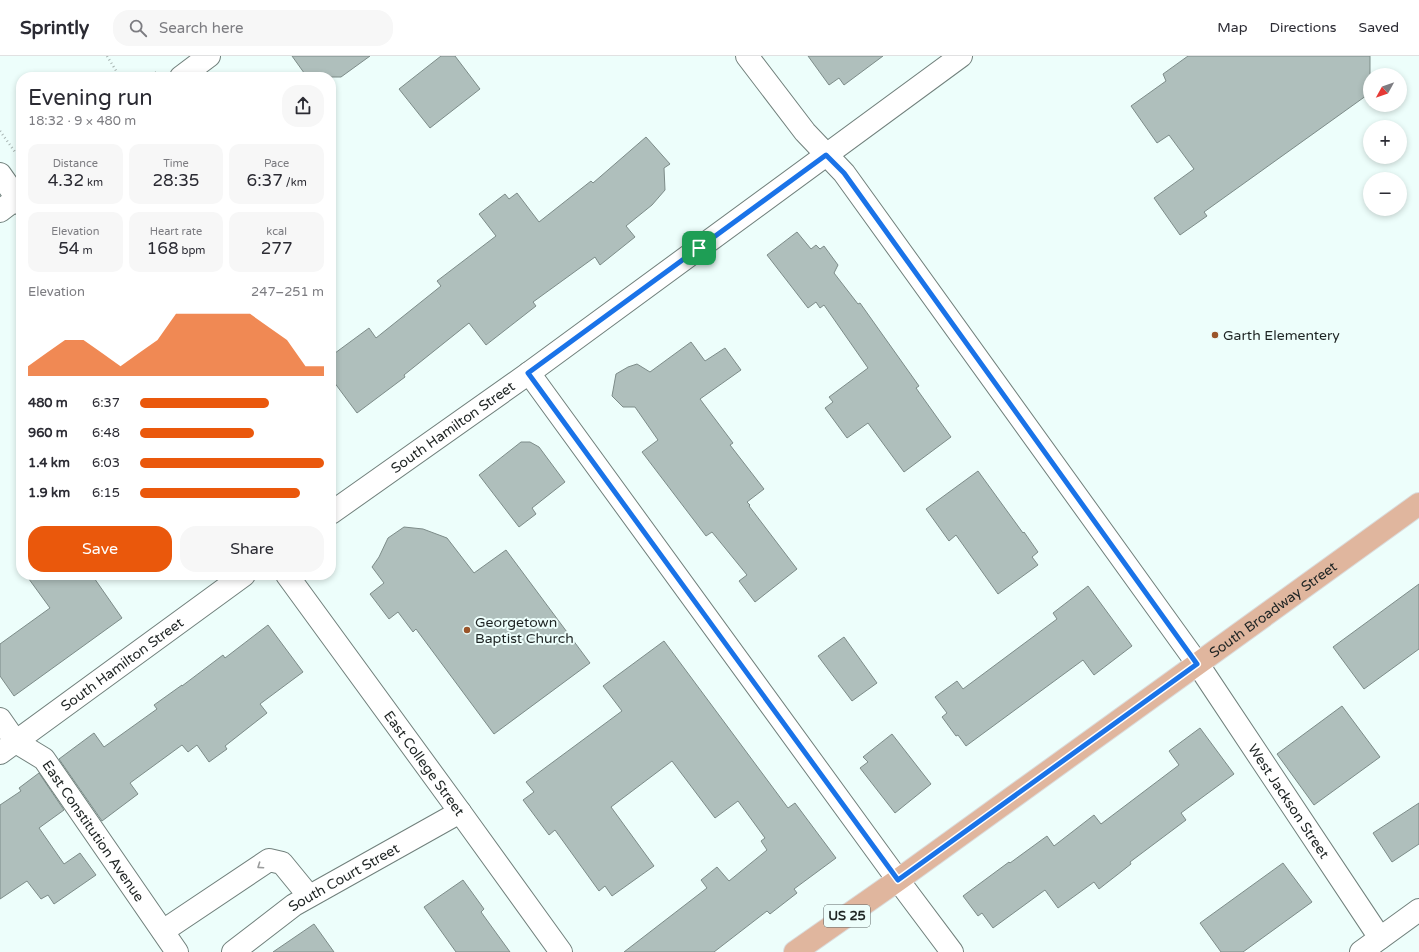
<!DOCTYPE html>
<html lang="en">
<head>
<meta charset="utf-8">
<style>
	body { margin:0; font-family:"Varela Round",sans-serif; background:#f7f7f7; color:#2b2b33; height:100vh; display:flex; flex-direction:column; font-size:15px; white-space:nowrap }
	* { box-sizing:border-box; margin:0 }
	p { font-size:13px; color:#7c7c81 }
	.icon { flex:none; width:22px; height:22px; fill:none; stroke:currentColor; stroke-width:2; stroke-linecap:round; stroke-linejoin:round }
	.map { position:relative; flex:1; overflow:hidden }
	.drawer { position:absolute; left:16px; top:16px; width:320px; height:508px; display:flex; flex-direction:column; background:#fff; border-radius:16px; box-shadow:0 2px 6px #0003 }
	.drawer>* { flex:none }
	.needle { width:26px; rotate:230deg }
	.tools { position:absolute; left:1363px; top:12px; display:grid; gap:8px }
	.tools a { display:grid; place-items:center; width:44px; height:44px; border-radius:50%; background:#fff; box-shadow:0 2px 6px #0003; font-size:20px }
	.pin { position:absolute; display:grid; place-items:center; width:34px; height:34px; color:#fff; margin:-17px; border-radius:8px; box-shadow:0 2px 6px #0006 }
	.round { display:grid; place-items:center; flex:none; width:42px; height:42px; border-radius:16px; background:#f7f7f7 }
	.head { display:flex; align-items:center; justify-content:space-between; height:68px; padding:0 12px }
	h1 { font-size:22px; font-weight:600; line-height:30px }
	.stats { display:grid; grid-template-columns:repeat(3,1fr); gap:6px; height:68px; padding:4px 12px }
	.stats div { display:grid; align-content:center; border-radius:10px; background:#f7f7f7; text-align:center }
	.stats b { font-size:17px; font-weight:600 }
	.stats small { font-size:11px; font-weight:400 }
	.stats p { font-size:11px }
	.chart { height:112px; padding:8px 12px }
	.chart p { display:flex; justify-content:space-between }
	.chart svg { width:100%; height:72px; margin-top:4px; fill:#ea580c; opacity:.7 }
	.cta { display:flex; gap:8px; margin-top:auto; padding:8px 12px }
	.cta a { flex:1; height:46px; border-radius:16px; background:#ea580c; color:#fff; font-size:16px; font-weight:600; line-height:46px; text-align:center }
	.cta a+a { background:#f7f7f7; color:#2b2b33 }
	ul { padding:0 12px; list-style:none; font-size:13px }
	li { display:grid; grid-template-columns:64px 48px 1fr; align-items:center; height:30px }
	li i { height:10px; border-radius:5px; background:#ea580c }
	header { display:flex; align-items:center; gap:24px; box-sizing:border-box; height:56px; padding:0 20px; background:#fff; border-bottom:1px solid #e1e1e2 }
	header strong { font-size:19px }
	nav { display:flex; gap:22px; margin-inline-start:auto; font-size:14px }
	.search { width:280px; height:36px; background:#f7f7f7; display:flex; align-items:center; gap:10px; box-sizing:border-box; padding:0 14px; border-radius:16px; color:#7c7c81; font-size:15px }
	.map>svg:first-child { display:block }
	.building { fill:#afbfbc; stroke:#7d8c89 }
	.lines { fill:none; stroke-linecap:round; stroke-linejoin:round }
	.minor-casing { stroke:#71807c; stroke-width:24 }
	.major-casing { stroke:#dbdcdc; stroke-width:24 }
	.path { stroke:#a6b3b1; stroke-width:2.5; stroke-dasharray:1 3; stroke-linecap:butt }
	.minor { stroke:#fff; stroke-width:22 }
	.major { stroke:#e0b69e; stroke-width:22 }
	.oneway { stroke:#9a9c9c }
	.route-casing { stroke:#fff; stroke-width:8 }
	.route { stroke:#1a73e8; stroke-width:5 }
	.poi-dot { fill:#9a552a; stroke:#edfefb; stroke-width:1.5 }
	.labels { text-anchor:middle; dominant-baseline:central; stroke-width:4; stroke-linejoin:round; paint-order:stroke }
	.shield { fill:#edfefb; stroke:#5c6564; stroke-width:1 }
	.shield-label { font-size:13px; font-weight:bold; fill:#1e2423 }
	.poi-label { font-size:14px; fill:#1e2423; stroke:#edfefb; text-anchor:start }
	.street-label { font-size:14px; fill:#1e2423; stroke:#edfefb }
</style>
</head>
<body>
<header>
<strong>Sprintly</strong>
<div class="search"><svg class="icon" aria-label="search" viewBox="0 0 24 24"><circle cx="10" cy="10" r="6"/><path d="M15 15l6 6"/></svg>Search here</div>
<nav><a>Map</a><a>Directions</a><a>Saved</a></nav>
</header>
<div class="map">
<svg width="1419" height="896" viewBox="0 0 1419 896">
	<rect width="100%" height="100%" fill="#edfefb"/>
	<g class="building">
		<polygon points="292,0 370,0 341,21 307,21"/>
		<polygon points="441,0 455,0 480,33 430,72 399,33"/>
		<polygon points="808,0 883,0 844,29 839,22 829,29"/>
		<polygon points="1188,0 1370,0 1370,37 1204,156 1207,160 1180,179 1154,142 1194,113 1169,79 1157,87 1131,50 1166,25 1163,18"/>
		<polygon points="646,81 670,108 664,112 665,134 652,149 626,170 635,181 600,209 595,201 533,246 536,250 486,289 469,267 404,319 405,321 357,357 331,322 331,300 369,272 376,282 441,230 437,225 496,180 479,158 505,138 509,143 517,137 539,166 591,125 593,127"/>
		<polygon points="797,176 811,193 816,189 820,193 824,190 838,209 834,217 858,248 860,247 919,330 916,332 951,381 904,416 868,367 847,382 825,352 833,346 829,341 868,312 824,249 820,252 816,246 808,252 767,199"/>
		<polygon points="691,286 705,305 725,292 741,314 700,343 733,387 730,389 764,433 747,446 750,449 749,450 797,513 755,546 739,525 747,519 712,476 706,480 642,396 658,384 635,351 623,351 612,340 616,318 628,311 637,308 650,316"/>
		<polygon points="521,386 530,386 539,391 565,426 532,452 536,458 519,471 479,419"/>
		<polygon points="978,415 1023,477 1024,476 1038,496 1032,501 1038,509 998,538 956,479 949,485 926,453"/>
		<polygon points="404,471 423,473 447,482 474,517 506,494 590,607 494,678 416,573 413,576 398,556 389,563 370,538 384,527 372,511 379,501 388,482"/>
		<polygon points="26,519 92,519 122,562 14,640 0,620 0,588 50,552"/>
		<polygon points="1419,528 1419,593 1364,633 1333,591"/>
		<polygon points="1088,530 1132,590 1094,619 1083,604 966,690 958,679 956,680 942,661 947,657 935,641 957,625 963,633 1057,563 1053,557"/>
		<polygon points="268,569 303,616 260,648 267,657 225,690 227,693 209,706 197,689 188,696 182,689 130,727 138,738 102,765 59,703 94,677 104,691 157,653 154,649 182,629 182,630 223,599 225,602"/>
		<polygon points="844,581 877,627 852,645 818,600"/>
		<polygon points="664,585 788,752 795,747 836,802 794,833 797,837 770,858 767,855 714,896 624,896 707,832 701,824 717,811 729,825 767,794 761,785 765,782 738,745 715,762 672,705 611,751 654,810 612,840 605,830 599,835 555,774 549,779 523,744 534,736 526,726 622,655 603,630"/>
		<polygon points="1342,650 1380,701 1314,749 1277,698"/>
		<polygon points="1200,672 1234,718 1181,757 1186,764 1130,806 1131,808 1099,833 1094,826 1058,852 1045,834 993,872 982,857 978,860 963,840 1009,806 1010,807 1047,780 1054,790 1094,759 1101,768 1179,709 1169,695"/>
		<polygon points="892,678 931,728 895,757 860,712 868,706 863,701"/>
		<polygon points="39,717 64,754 39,772 64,808 80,797 96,819 54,848 48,839 41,843 27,825 0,843 0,749 21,735 19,732"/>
		<polygon points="1419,747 1419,788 1392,806 1373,777"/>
		<polygon points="1283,807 1312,846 1243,896 1221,896 1200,867"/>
		<polygon points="463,824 484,853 481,856 510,896 456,896 424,851"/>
		<polygon points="314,868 334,896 273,896"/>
	</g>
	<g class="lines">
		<g class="minor-casing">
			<g id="minor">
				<path id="s1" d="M747 0 805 76 844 117 1197 607 1380 882"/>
				<polyline points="181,21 209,0"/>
				<polyline points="0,118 21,148"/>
				<polyline points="0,155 21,139"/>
				<polyline points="529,317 898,824 952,896"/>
				<path id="s2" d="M331 457 529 317 961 0"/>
				<path id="s3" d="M287 519 460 756 561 896"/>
				<path id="s4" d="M0 663 16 686 44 703 177 896"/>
				<path id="s5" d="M0 697 244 519"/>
				<polyline points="163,875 269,804 282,807 309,840"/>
				<path id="s6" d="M233 896 294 849 460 756"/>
				<polyline points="1361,896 1419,854"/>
			</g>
		</g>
		<g class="major-casing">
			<g id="major">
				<path id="s7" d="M795 896 898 824 1419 448"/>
			</g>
		</g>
		<g class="path">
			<polyline points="107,0 120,21"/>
			<polyline points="149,21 156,16"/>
			<polyline points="0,75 15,96"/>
		</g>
		<use href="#minor" class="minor"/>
		<use href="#major" class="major"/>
	</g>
	<defs><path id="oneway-chevron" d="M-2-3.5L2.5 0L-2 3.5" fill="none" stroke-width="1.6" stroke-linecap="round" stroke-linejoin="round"/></defs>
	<use class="oneway" href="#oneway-chevron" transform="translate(260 810) rotate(146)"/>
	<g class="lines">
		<g class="route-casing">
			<polygon id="route" points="826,99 844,117 1197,608 898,824 528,317"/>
		</g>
		<use href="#route" class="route"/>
	</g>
	<g class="poi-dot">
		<circle cx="1215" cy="279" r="4"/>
		<circle cx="467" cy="574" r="4"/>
	</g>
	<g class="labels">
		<rect class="shield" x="824" y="849" width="46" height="22" rx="3"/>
		<g class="shield-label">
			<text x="847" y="860">US 25</text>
		</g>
		<g class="poi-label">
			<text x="1223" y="279">Garth Elementery</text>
			<text x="475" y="566">Georgetown<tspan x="475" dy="16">Baptist Church</tspan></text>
		</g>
		<g class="street-label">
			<text stroke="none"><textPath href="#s2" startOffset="149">South Hamilton Street</textPath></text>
			<text stroke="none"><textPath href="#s7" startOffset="588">South Broadway Street</textPath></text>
			<text stroke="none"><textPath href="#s5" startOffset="151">South Hamilton Street</textPath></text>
			<text stroke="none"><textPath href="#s3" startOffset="233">East College Street</textPath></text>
			<text stroke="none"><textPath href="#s1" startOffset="922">West Jackson Street</textPath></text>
			<text stroke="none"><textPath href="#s4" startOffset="148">East Constitution Avenue</textPath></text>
			<text stroke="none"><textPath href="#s6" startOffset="134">South Court Street</textPath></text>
		</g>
	</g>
</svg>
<div class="tools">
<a><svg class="needle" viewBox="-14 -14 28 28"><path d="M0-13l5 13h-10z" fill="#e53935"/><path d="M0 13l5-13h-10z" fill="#7c7c81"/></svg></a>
<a>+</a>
<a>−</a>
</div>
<div class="pin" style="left:699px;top:192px;background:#1e9e55"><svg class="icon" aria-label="arrive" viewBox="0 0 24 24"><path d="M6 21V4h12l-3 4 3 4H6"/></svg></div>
<section class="drawer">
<div class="head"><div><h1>Evening run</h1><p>18:32 · 9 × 480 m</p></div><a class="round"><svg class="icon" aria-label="share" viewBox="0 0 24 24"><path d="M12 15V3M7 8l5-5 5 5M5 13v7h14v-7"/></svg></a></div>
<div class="stats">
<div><p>Distance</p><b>4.32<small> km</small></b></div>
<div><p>Time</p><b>28:35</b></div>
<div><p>Pace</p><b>6:37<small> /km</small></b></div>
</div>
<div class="stats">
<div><p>Elevation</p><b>54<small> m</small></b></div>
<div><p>Heart rate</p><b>168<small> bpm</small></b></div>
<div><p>kcal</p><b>277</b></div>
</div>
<div class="chart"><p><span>Elevation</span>247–251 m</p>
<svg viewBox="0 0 160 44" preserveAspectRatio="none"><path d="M0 44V38L10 30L20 22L30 22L40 30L50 38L60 30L70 22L80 6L90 6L100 6L110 6L120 6L130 14L140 22L150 38L160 38V44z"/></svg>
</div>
<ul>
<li><b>480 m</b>6:37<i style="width:70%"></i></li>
<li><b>960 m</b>6:48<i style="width:62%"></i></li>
<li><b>1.4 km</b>6:03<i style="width:100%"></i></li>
<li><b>1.9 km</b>6:15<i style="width:87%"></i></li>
</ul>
<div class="cta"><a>Save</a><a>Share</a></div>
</section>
</div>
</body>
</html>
